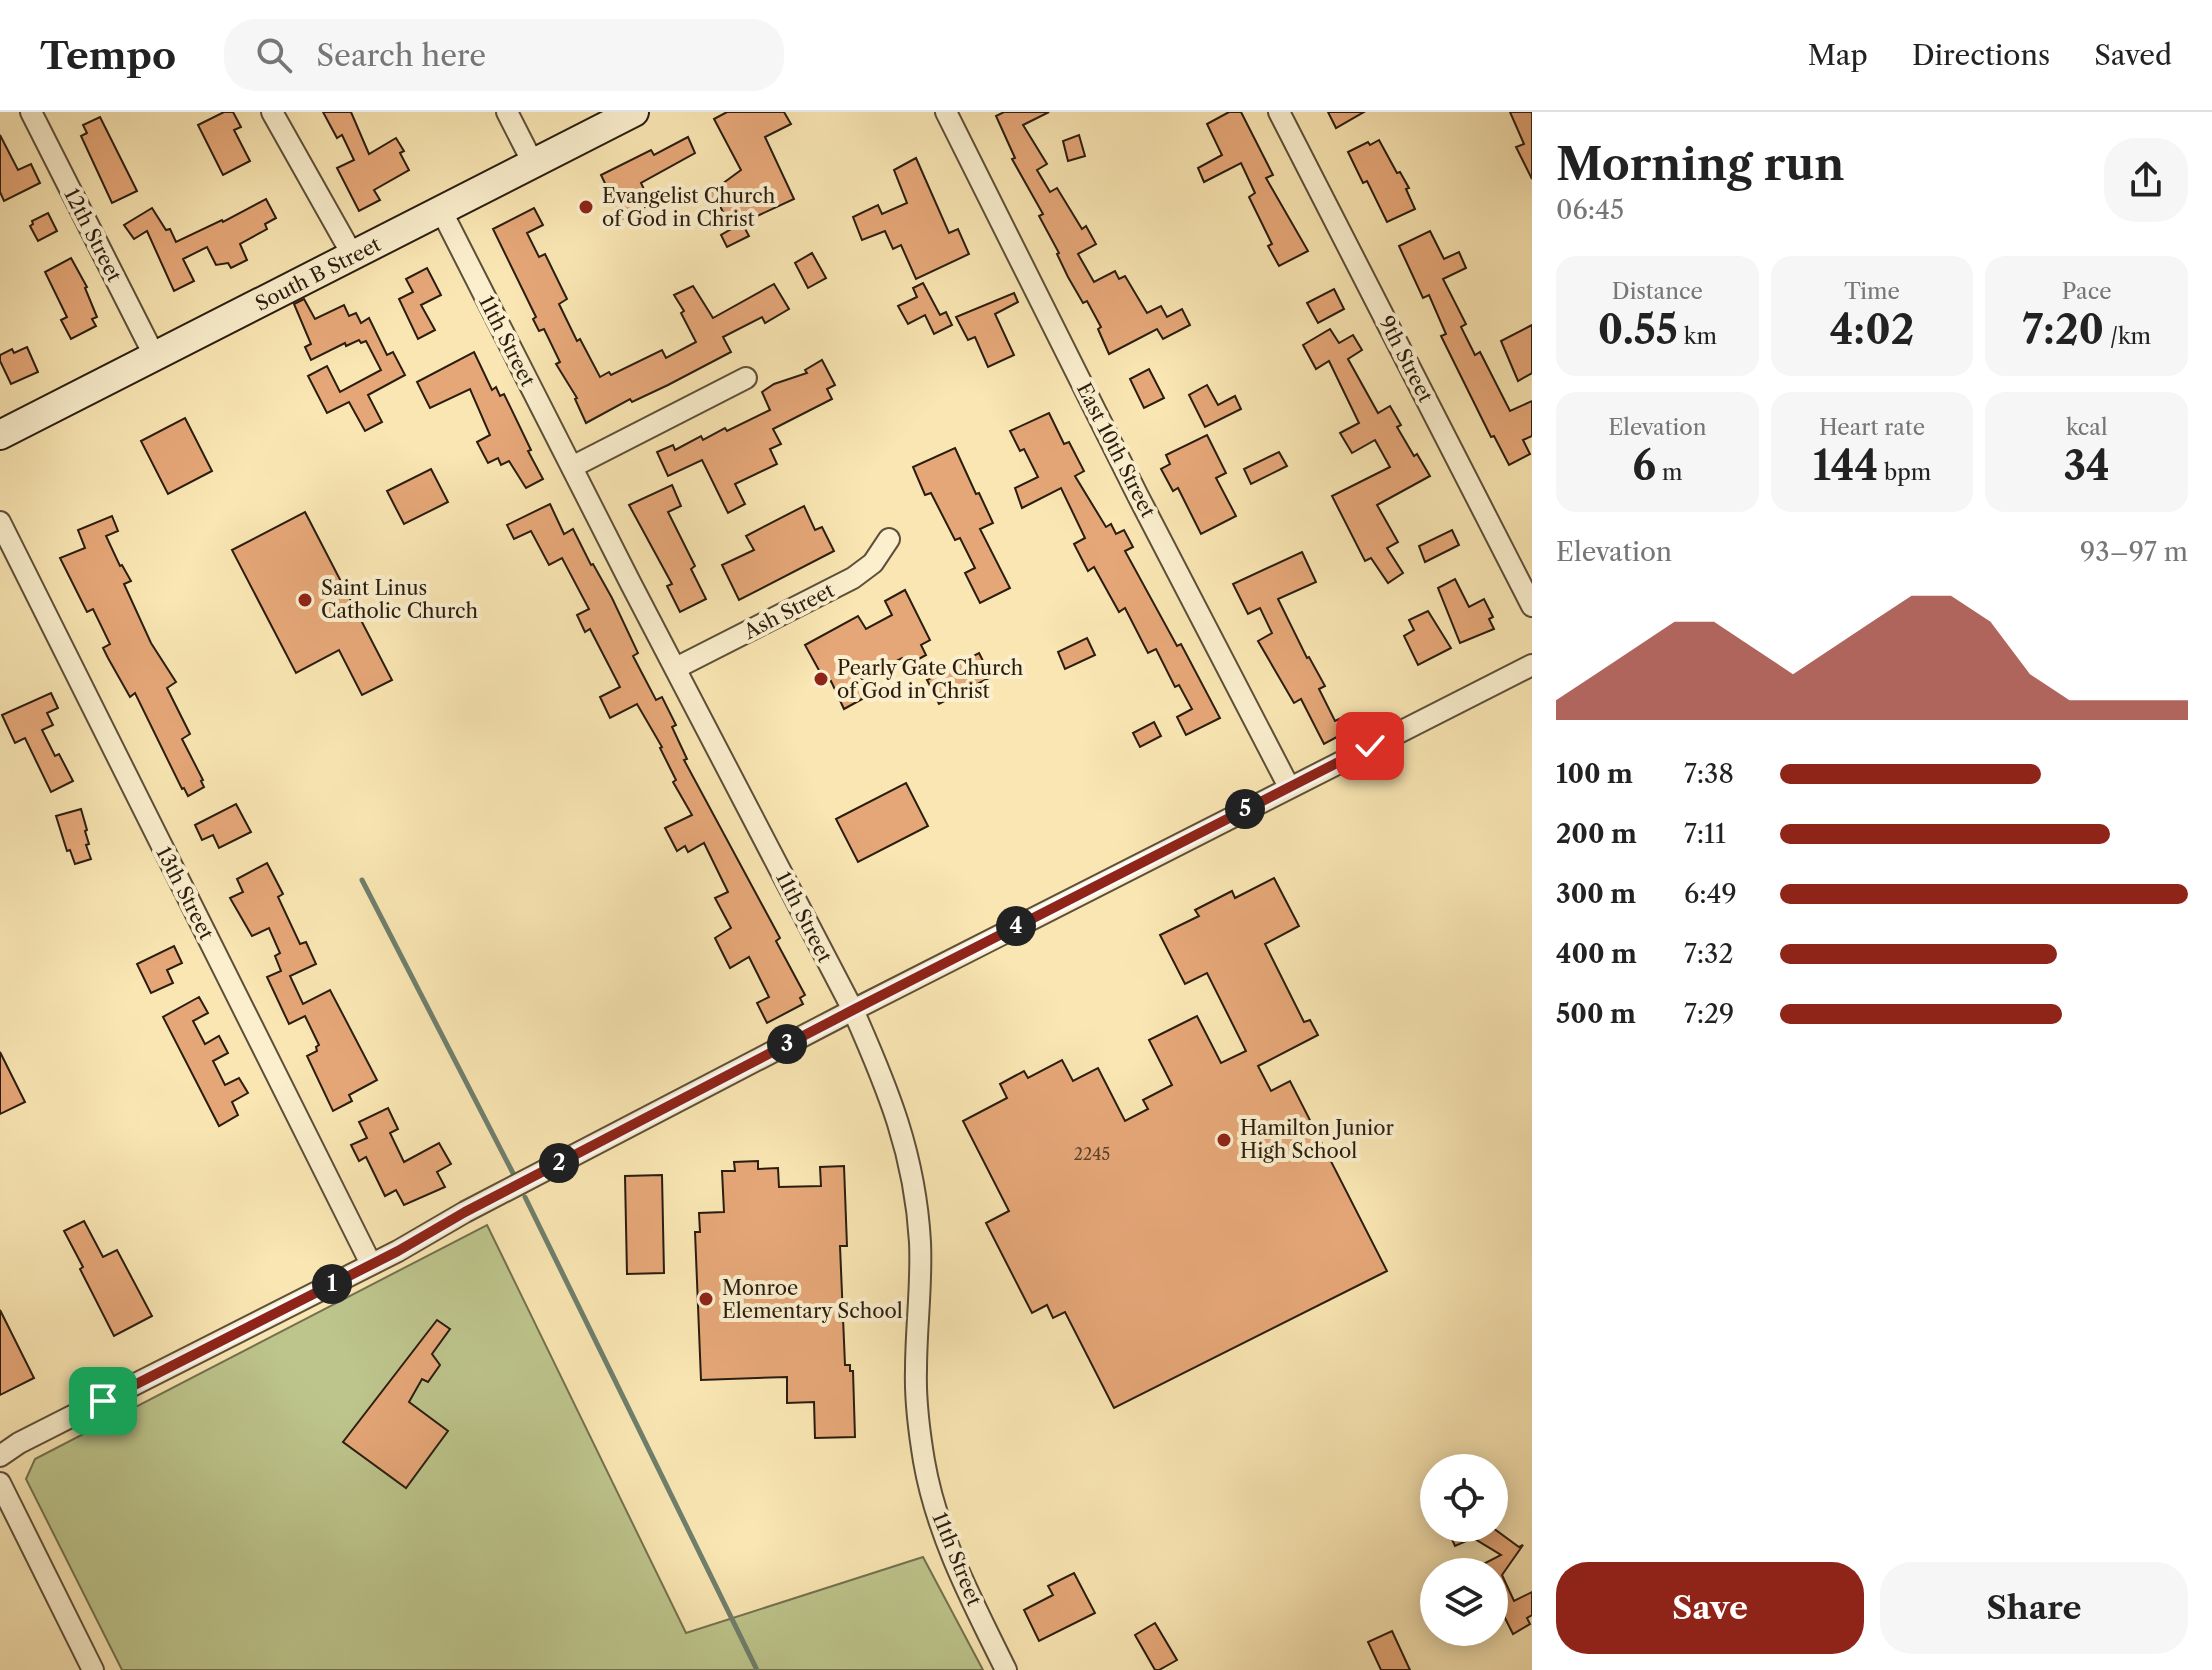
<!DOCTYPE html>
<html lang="en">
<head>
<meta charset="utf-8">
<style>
	body { margin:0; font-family:"Libre Caslon Text",serif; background:#f6f6f6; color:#222; height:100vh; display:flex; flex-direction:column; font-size:30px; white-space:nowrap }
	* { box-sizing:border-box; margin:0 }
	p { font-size:26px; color:#767676 }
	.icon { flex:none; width:44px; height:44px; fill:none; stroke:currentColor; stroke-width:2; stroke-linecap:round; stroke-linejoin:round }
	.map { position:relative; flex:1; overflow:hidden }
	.sheet { display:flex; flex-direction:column; background:#fff; width:680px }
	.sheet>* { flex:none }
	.controls { position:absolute; left:1420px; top:1342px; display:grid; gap:16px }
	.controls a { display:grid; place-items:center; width:88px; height:88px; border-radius:50%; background:#fff; box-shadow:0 4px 20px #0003; font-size:40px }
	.pin { position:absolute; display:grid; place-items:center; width:68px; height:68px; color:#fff; margin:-34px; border-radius:16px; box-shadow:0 4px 12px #0006 }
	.km { position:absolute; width:40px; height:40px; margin:-20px; border-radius:50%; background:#222; color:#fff; font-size:22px; line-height:40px; text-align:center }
	.round { display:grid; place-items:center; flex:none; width:84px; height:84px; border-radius:32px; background:#f6f6f6 }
	.headline { display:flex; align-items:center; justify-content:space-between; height:136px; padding:0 24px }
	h1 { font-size:44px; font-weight:700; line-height:60px }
	.figures { display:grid; grid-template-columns:repeat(3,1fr); gap:12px; height:136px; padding:8px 24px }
	.figures div { display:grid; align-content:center; border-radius:20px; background:#f6f6f6; text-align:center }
	.figures b { font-size:40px; font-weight:700 }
	.figures small { font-size:22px; font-weight:400 }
	.figures p { font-size:22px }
	.chart { height:224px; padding:16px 24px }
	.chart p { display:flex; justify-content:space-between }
	.chart svg { width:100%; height:144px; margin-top:8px; fill:#8f2418; opacity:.7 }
	.action { display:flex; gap:16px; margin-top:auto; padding:16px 24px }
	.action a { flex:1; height:92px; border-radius:32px; background:#8f2418; color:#fff; font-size:32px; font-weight:700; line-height:92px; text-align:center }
	.action a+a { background:#f6f6f6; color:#222 }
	ul { padding:0 24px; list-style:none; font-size:26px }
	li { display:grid; grid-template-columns:128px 96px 1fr; align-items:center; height:60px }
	li i { height:20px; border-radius:10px; background:#8f2418 }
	header { display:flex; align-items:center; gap:48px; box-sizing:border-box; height:112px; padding:0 40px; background:#fff; border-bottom:2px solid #e0e0e0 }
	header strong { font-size:38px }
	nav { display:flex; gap:44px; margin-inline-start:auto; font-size:28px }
	.search { width:560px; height:72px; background:#f6f6f6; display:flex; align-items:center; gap:20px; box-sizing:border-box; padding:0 28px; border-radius:32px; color:#767676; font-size:30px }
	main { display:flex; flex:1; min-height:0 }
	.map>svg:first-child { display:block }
	.green { fill:#bdc58c; stroke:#73714e; stroke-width:2 }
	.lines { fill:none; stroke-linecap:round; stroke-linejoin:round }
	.stream { stroke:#6f7f6c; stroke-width:5 }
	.building { fill:#e6a778; stroke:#291d10; stroke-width:2 }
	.street-casing { stroke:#5d4f39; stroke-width:24 }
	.secondary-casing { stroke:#291d10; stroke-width:32 }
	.street { stroke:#fbefce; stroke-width:20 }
	.secondary { stroke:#fbefce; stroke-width:28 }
	.route-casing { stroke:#fff; stroke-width:16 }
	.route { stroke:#8f2418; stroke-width:10 }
	.poi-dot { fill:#8f2418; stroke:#fbefce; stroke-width:3 }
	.labels { text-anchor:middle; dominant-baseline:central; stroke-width:8; stroke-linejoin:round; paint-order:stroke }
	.number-label { font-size:16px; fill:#58402a }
	.poi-label { font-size:20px; fill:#291d10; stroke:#fbefce; text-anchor:start }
	.street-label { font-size:20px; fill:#291d10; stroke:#fbefce }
</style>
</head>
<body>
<header>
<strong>Tempo</strong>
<div class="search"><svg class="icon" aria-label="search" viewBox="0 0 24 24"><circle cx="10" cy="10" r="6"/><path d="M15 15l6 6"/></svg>Search here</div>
<nav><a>Map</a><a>Directions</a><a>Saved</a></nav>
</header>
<main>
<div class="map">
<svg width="1532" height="1558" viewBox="0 0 1532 1558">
	<rect width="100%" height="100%" fill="#f9e6b3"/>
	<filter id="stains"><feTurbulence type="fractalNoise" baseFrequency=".0025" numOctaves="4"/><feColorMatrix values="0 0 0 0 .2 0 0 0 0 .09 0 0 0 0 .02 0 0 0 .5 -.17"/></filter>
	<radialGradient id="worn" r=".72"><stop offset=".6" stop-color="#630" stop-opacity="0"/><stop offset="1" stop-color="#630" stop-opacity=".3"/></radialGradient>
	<polygon class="green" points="487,1113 686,1521 923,1445 983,1558 122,1558 26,1367 35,1347"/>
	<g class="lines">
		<g class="stream">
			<polyline points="362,768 516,1067"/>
			<polyline points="525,1085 757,1558"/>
		</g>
	</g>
	<g class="building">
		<polygon points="224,0 233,0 241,15 234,18 250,49 223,63 198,13"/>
		<polygon points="323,0 351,0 369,42 396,26 404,39 400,41 409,58 374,78 380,88 359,99 337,56 354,48 342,23 337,26"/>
		<polygon points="727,0 784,0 791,12 765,25 794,87 731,116 719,92 713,95 707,83 741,58 714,7"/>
		<polygon points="1004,0 1049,0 1023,13 1047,52 1037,58 1050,80 1057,76 1082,117 1086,114 1096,132 1078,142 1094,170 1115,159 1119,167 1125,164 1147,201 1161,194 1167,205 1182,197 1190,213 1163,227 1157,217 1109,242 1098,217 1101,215 1087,189 1083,191 1068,165 1057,142 1059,141 1039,104 1043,102 1012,47 1015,46 996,4"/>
		<polygon points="1229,0 1241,0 1273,63 1266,66 1308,139 1279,154 1268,134 1272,132 1249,85 1255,81 1241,51 1204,70 1198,56 1222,43 1207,12"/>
		<polygon points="1328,0 1364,0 1336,16"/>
		<polygon points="1510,0 1532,0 1532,67 1516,35 1524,32"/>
		<polygon points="100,5 137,79 112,91 81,24 87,21 83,13"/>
		<polygon points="0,23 18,58 31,52 40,71 4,89 0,80"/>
		<polygon points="1079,23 1085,44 1068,49 1063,29"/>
		<polygon points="688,25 695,41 641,71 651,92 622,107 601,63 651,38 654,43"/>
		<polygon points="1379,28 1397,61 1400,60 1409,76 1406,77 1415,97 1387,110 1367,69 1363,71 1348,40 1368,30 1370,33"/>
		<polygon points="916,46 949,121 958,117 969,142 916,167 901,133 893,137 885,119 862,128 853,105 878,93 882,102 907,91 894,58"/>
		<polygon points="266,87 276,106 265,112 267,117 240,132 247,148 231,156 228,151 216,153 207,135 183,147 194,169 174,179 147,119 134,127 124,113 152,96 166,118 170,117 176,130 222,108 223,110"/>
		<polygon points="534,96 543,113 527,121 539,145 545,142 567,187 559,192 577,229 580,227 600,265 609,260 611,263 662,238 666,246 696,230 681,201 684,199 674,183 693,174 713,206 774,172 789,197 765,211 762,205 723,225 731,240 668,273 632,290 630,287 586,311 575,287 577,286 556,252 560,250 544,217 539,219 533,207 536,205 493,117"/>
		<polygon points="48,101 57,119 38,129 30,114 33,112 32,109"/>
		<polygon points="742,111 749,124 727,135 721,123"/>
		<polygon points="1430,119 1444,147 1459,140 1466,156 1443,167 1466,212 1461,215 1475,243 1480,240 1510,299 1532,289 1532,324 1523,328 1530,342 1509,353 1494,324 1491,325 1441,224 1446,222 1429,183 1423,186 1399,134"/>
		<polygon points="812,141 826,166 808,176 795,151"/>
		<polygon points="71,146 87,175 85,176 97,205 92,207 96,214 71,227 61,208 67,205 45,160"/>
		<polygon points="427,156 441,183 421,193 435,218 418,227 399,187 413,180 406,167"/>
		<polygon points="923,171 940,203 946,200 952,213 934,222 925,203 908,212 898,194 917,185 913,176"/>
		<polygon points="1334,177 1344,197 1318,211 1307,191"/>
		<polygon points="1014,181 1018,190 995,202 1014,243 988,255 975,225 968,228 956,205"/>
		<polygon points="304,187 315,207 344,193 349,204 356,201 361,211 369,206 387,243 393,240 405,263 368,283 382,310 365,319 349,290 327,301 308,264 327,254 340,280 381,258 366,229 361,231 359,228 346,234 345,231 311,248 305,235 311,232 294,192"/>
		<polygon points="1532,213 1532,261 1518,269 1501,229"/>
		<polygon points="1330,217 1339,231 1353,223 1362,238 1348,247 1378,301 1390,294 1401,313 1397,315 1414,344 1417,342 1430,364 1377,393 1398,430 1387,436 1403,461 1388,471 1371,446 1365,449 1332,384 1390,355 1375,328 1352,341 1340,321 1359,311 1329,249 1316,257 1303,233"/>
		<polygon points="27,235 38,260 11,272 0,249 0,243 12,237 14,241"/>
		<polygon points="474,240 492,278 496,275 500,284 504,282 531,338 528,339 543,367 526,376 509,349 501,353 498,346 488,351 477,330 490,323 470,277 430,296 417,270"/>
		<polygon points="822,248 835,273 827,277 832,287 773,317 781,332 770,337 777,352 735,372 745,392 728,401 702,348 668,364 657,340 673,333 675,338 701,324 703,328 725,316 727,319 770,298 762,280 774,272 807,261 805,258"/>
		<polygon points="1149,257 1164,286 1144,296 1130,267"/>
		<polygon points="1207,273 1218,293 1235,284 1241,297 1205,315 1189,283"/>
		<polygon points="1049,301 1064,332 1069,330 1084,359 1075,364 1106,415 1111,412 1116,422 1124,418 1133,435 1125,439 1177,534 1181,532 1220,606 1186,623 1177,605 1192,597 1179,573 1175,575 1156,537 1148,541 1125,496 1119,500 1094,455 1088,459 1074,432 1085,426 1061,376 1022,396 1015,376 1038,365 1024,337 1020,339 1010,319"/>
		<polygon points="185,306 212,359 168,382 141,329"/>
		<polygon points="1207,323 1226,361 1216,366 1236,404 1201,422 1178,376 1173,379 1161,357 1170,352 1166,343"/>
		<polygon points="955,336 976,382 979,381 993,411 980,417 1010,476 980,491 965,461 975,456 960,426 955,428 931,381 925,383 913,355"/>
		<polygon points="1279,340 1287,354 1251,372 1244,357"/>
		<polygon points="431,357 448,390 404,412 387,379"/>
		<polygon points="672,373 681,394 668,400 695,454 691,457 706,487 680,500 667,474 672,472 629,393"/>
		<polygon points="550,392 564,422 573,417 591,453 593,452 612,486 638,541 633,544 656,588 662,585 676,613 672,615 687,647 684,648 780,826 776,829 805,883 800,886 803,892 767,911 757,891 769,885 749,845 730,856 715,826 731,816 715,786 728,780 704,731 688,740 685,734 677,739 665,716 692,703 673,670 676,668 660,636 662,635 637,592 610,606 600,585 620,575 590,517 585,520 577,503 589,497 562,446 549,453 531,419 514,427 507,413"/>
		<polygon points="804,394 815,418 822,415 834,439 739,488 722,453 754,438 746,424"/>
		<polygon points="305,400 392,568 362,583 339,538 296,561 232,438"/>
		<polygon points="112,404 118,419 106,424 120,454 122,453 131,469 124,472 151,531 176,570 167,576 190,622 182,627 203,668 201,669 204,675 188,684 184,676 182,677 135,581 130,585 108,546 103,536 110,532 93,497 87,500 60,446 85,436 78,418"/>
		<polygon points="1452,418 1459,433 1425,450 1419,434"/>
		<polygon points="1302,440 1316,470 1278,487 1307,546 1309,545 1325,574 1319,577 1335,609 1341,606 1348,619 1324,632 1301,587 1294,591 1258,529 1272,521 1260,496 1248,502 1233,472"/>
		<polygon points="1455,467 1469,495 1484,487 1493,505 1489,507 1494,517 1460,531 1438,476"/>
		<polygon points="905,478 930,528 921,533 926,543 906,554 902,546 856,570 864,586 844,597 831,569 826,571 805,533 858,504 866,517 892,503 885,489"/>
		<polygon points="1428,499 1451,536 1418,553 1404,524 1414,518 1409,508"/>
		<polygon points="1087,526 1095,543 1065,557 1058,540"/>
		<polygon points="979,541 991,565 939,592 927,568"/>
		<polygon points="51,581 58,596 47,601 53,613 42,618 55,644 59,642 73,669 51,680 25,626 15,631 2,603"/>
		<polygon points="1154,610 1161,624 1140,635 1133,621"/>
		<polygon points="906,671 928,714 858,750 836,707"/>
		<polygon points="236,692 251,720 219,736 213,723 202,728 195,713"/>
		<polygon points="81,697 87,718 85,719 89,732 86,733 91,747 75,752 70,738 67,739 56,704"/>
		<polygon points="267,751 283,782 278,785 300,832 306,830 316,852 290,864 303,892 330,878 377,968 349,983 352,989 333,999 307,944 317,939 316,935 319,933 305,904 289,912 267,865 281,859 275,844 280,841 269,816 252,824 230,786 243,780 237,767"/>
		<polygon points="1274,766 1299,814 1265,832 1304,910 1310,908 1318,923 1258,954 1271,979 1290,969 1387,1159 1114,1296 1065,1200 1053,1206 1047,1193 1032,1201 986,1111 1009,1099 963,1009 1007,986 1000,972 1024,959 1028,966 1062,948 1073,969 1098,956 1125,1009 1148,997 1143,988 1172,973 1149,928 1197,904 1221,951 1246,939 1207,861 1185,872 1160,823 1199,804 1195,798 1232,779 1235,786"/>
		<polygon points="174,834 182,851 167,858 173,871 151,881 137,852"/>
		<polygon points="199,885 208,901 193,909 205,932 219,924 228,941 213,949 225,973 239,966 248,981 232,990 238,1003 219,1014 163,905"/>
		<polygon points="0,940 25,990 0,1002"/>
		<polygon points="388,996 398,1017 390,1021 404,1050 439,1031 451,1052 437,1060 445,1075 404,1093 396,1078 385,1084 366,1045 359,1049 351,1033 367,1026 359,1010"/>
		<polygon points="758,1049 758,1057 778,1056 779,1075 821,1074 820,1055 844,1054 847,1134 840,1134 845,1253 850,1253 850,1259 853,1259 855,1325 815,1326 814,1290 787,1291 787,1265 701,1268 695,1120 700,1120 699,1101 724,1100 722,1059 735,1059 734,1050"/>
		<polygon points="662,1063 664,1161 627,1162 625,1064"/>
		<polygon points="84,1109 103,1145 117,1138 152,1204 114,1224 80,1157 83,1155 64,1119"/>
		<polygon points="0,1198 34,1266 0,1283"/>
		<polygon points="437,1208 450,1217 432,1242 440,1253 428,1270 422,1267 409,1290 448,1319 406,1376 343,1330"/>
		<polygon points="1447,1416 1493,1416 1519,1435 1523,1433 1502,1463 1514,1489 1532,1480 1532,1503 1527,1506 1530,1512 1513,1522 1494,1484 1494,1460 1468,1460 1501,1443 1473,1426 1455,1434"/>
		<polygon points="1074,1461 1095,1501 1039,1529 1024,1498 1053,1483 1048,1474"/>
		<polygon points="1155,1511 1177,1548 1159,1558 1155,1558 1135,1523"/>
		<polygon points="1392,1519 1410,1558 1381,1558 1368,1530"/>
	</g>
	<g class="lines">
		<g class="street-casing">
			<g id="street">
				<polyline points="31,0 155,245"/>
				<polyline points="272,0 353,144"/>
				<polyline points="507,0 533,51"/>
				<polyline points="946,0 1138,384 1289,675"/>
				<polyline points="1279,0 1532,494"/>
				<path d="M441 98 631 472 853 898C888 977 915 1042 920 1130 922 1173 916 1215 916 1258 915 1289 919 1319 924 1349 937 1424 973 1491 1006 1558"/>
				<polyline points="572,355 746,266"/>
				<polyline points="0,410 371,1152"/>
				<polyline points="676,556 853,466 873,451 889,427"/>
				<polyline points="0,1344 19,1331 398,1139 465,1100 853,898 1532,553"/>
				<polyline points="0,1371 93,1558"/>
			</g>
		</g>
		<g class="secondary-casing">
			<polyline id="secondary" points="0,323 634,0"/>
		</g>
		<use href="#street" class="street"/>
		<use href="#secondary" class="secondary"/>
	</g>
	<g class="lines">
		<g class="route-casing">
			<polyline id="route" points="103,1289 398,1139 465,1100 853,898 1370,634"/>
		</g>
		<use href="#route" class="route"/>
	</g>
	<g class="poi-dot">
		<circle cx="586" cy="95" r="8"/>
		<circle cx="305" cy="488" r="8"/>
		<circle cx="821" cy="567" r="8"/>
		<circle cx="1224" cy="1028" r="8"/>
		<circle cx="706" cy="1187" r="8"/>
	</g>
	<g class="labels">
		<g class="number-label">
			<text x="1092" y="1042">2245</text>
		</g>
		<g class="poi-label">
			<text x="602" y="84">Evangelist Church<tspan x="602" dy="23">of God in Christ</tspan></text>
			<text x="321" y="476">Saint Linus<tspan x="321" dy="23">Catholic Church</tspan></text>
			<text x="837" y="556">Pearly Gate Church<tspan x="837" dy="23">of God in Christ</tspan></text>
			<text x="1240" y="1016">Hamilton Junior<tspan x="1240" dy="23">High School</tspan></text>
			<text x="722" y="1176">Monroe<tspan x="722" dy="23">Elementary School</tspan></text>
		</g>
		<g class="street-label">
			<text transform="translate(93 123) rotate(63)">12th Street</text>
			<text transform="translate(318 162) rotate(-27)">South B Street</text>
			<text transform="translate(507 229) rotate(63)">11th Street</text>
			<text transform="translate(1406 247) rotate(63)">9th Street</text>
			<text transform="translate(1116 338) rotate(63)">East 10th Street</text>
			<text transform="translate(789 499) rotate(-27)">Ash Street</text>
			<text transform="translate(185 781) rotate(63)">13th Street</text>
			<text transform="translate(804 805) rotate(63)">11th Street</text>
			<text transform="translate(957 1447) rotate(68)">11th Street</text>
		</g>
	</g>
	<rect width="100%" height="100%" filter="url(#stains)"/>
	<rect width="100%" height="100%" fill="url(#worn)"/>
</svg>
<div class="controls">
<a><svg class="icon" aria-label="locate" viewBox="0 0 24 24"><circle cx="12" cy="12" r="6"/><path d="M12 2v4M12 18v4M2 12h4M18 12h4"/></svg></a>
<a><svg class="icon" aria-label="layers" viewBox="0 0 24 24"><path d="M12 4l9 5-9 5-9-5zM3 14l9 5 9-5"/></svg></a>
</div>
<div class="pin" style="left:103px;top:1289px;background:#1e9e55"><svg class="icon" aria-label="arrive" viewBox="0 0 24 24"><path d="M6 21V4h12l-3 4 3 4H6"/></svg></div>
<div class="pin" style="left:1370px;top:634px;background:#d93025"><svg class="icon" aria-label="check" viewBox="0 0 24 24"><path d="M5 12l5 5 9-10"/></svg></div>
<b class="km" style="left:332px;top:1172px">1</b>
<b class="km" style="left:559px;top:1051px">2</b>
<b class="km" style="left:787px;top:932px">3</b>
<b class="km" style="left:1016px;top:814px">4</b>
<b class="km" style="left:1245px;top:697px">5</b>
</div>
<section class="sheet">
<div class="headline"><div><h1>Morning run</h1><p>06:45</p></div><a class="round"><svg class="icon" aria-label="share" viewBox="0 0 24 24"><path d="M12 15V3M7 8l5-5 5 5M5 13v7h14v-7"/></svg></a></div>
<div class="figures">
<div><p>Distance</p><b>0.55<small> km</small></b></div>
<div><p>Time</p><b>4:02</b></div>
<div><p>Pace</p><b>7:20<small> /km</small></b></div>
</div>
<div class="figures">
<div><p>Elevation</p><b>6<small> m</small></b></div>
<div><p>Heart rate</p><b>144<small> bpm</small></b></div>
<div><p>kcal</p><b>34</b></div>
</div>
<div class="chart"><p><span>Elevation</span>93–97 m</p>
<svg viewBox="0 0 160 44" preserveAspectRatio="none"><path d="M0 44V38L10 30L20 22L30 14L40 14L50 22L60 30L70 22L80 14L90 6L100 6L110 14L120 30L130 38L140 38L150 38L160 38V44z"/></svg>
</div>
<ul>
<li><b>100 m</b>7:38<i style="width:64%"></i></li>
<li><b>200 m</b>7:11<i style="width:81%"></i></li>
<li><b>300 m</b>6:49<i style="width:100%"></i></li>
<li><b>400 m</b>7:32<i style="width:68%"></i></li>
<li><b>500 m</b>7:29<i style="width:69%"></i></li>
</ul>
<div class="action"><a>Save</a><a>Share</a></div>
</section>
</main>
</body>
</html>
